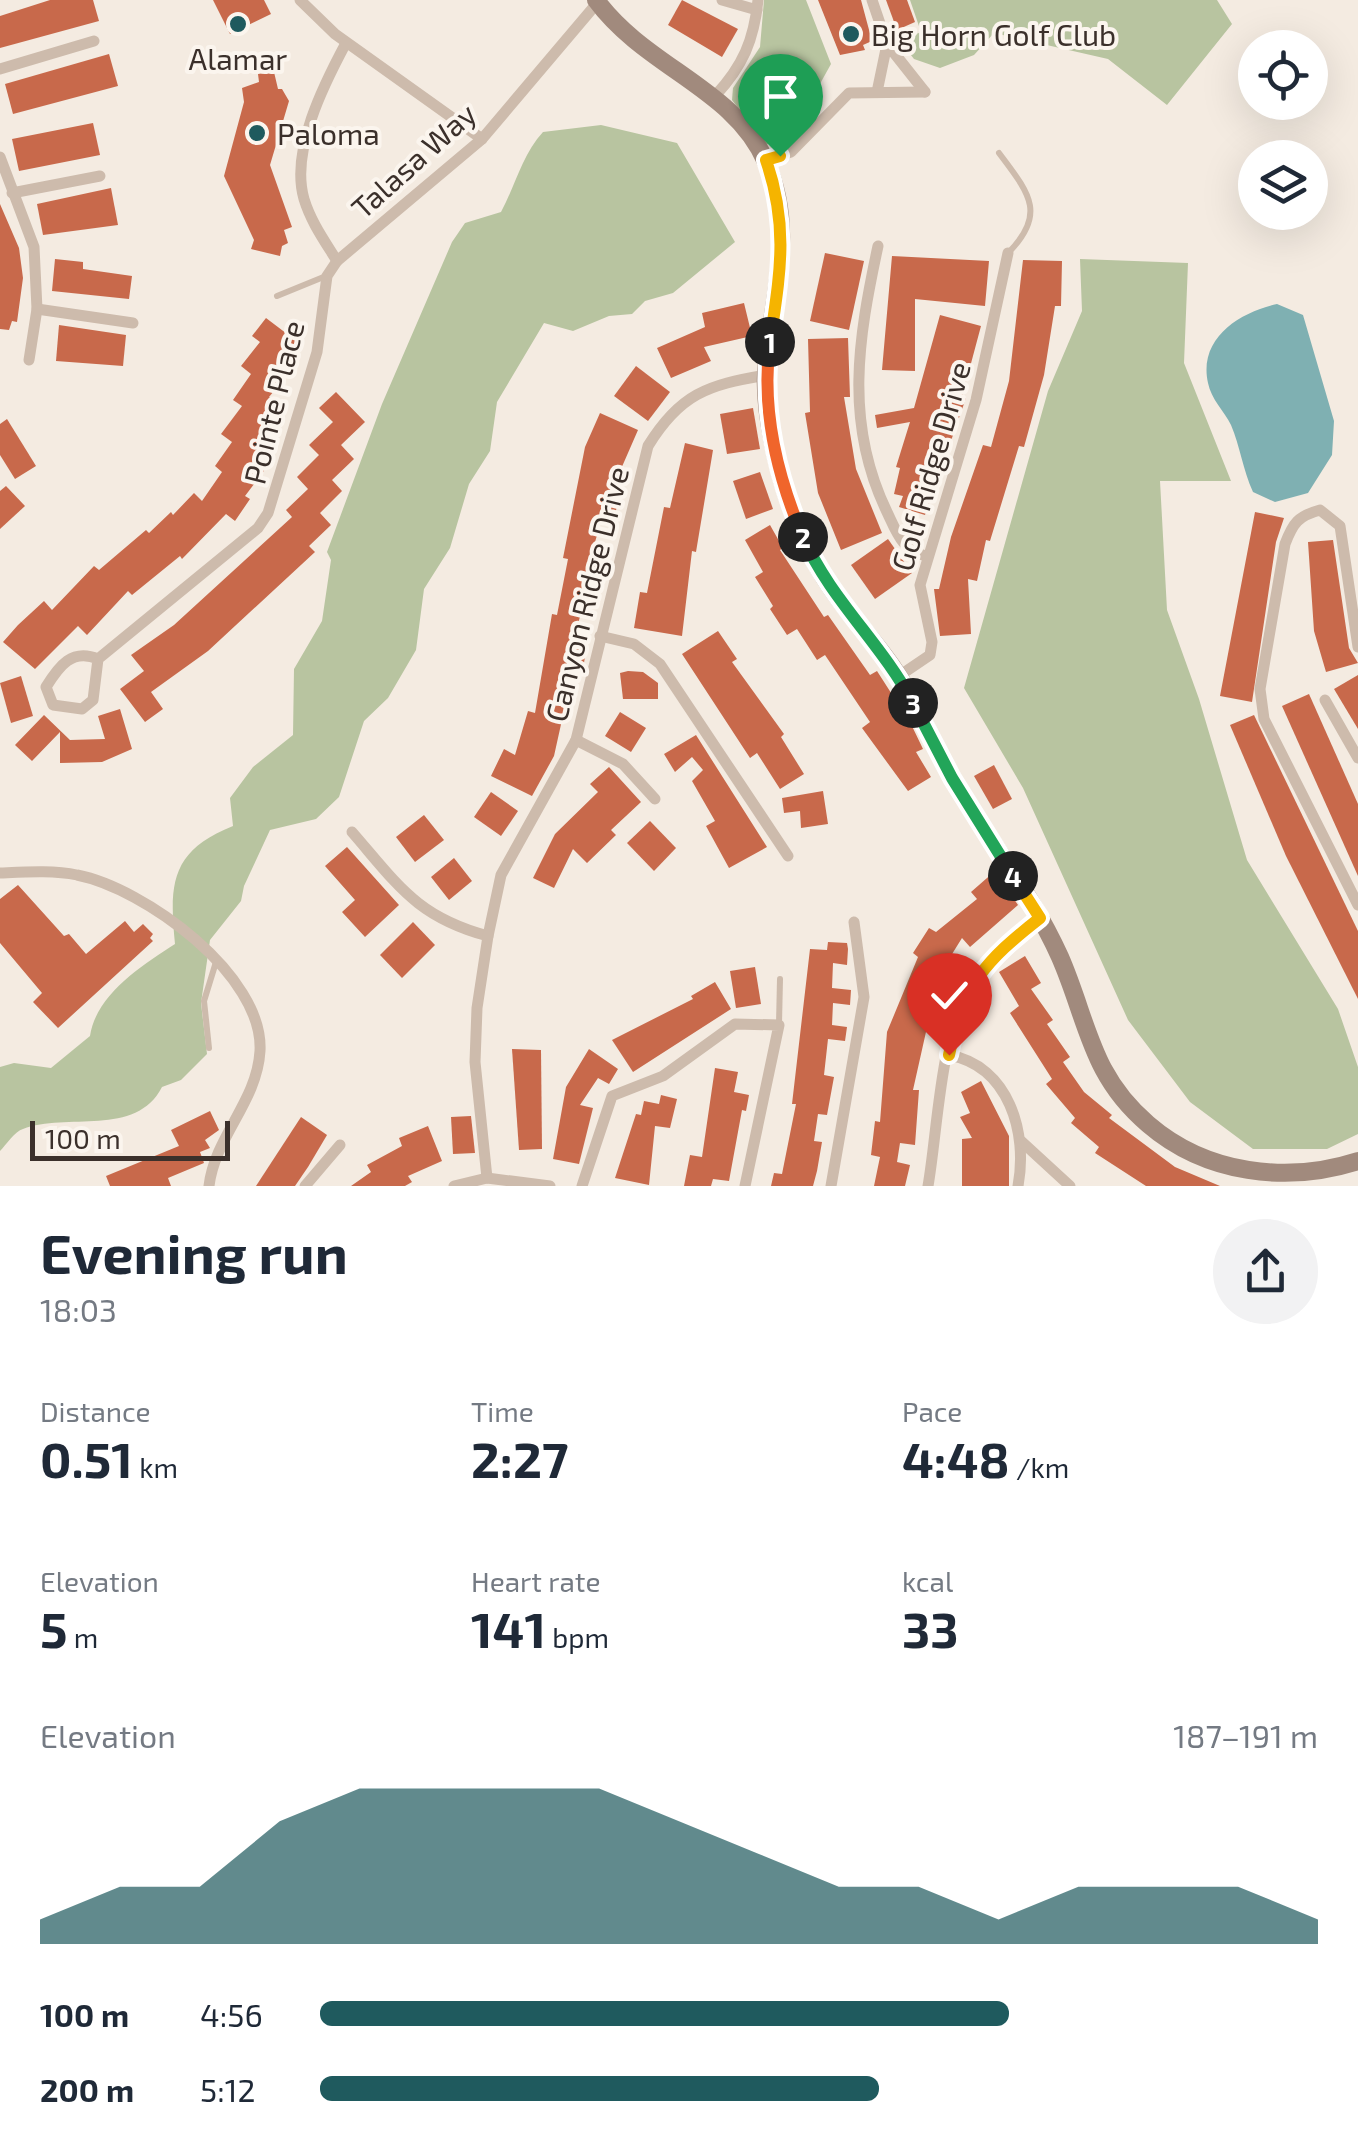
<!DOCTYPE html>
<html lang="en">
<head>
<meta charset="utf-8">
<style>
	body { margin:0; font-family:"Exo 2",sans-serif; background:#f2f2f3; color:#1f2937; height:100vh; display:flex; flex-direction:column; font-size:38px; white-space:nowrap }
	* { box-sizing:border-box; margin:0 }
	p { font-size:32px; color:#747a83 }
	.icon { flex:none; width:55px; height:55px; fill:none; stroke:currentColor; stroke-width:2; stroke-linecap:round; stroke-linejoin:round }
	.map { position:relative; height:1186px; overflow:hidden }
	.drawer { display:flex; flex-direction:column; background:#fff; flex:1 }
	.drawer>* { flex:none }
	.tools { position:absolute; left:1238px; top:30px; display:grid; gap:20px }
	.tools a { display:grid; place-items:center; width:90px; height:90px; border-radius:50%; background:#fff; box-shadow:0 10px 40px #0002; font-size:50px }
	.scale { position:absolute; left:30px; bottom:25px; width:200px; box-sizing:border-box; padding-left:10px; border:5px solid #3b302b; border-top:0; font-size:28px; line-height:35px; white-space:nowrap; color:#3b302b; -webkit-text-stroke:8px #fbf5ee; paint-order:stroke }
	.pin { position:absolute; display:grid; place-items:center; width:85px; height:85px; color:#fff; margin:-102px -42px; border-radius:50% 50% 50% 0; rotate:-45deg; box-shadow:0 0 10px #0007 }
	.pin .icon { rotate:45deg }
	.km { position:absolute; width:50px; height:50px; margin:-25px; border-radius:50%; background:#222; color:#fff; font-size:28px; line-height:50px; text-align:center }
	.round { display:grid; place-items:center; flex:none; width:105px; height:105px; border-radius:52px; background:#f2f2f3 }
	.headline { display:flex; align-items:center; justify-content:space-between; height:170px; padding:0 40px }
	h1 { font-size:55px; font-weight:700; line-height:75px }
	.stats { display:grid; grid-template-columns:repeat(3,1fr); gap:15px; height:170px; padding:10px 40px }
	.stats div { display:grid; align-content:center }
	.stats b { font-size:50px; font-weight:700 }
	.stats small { font-size:28px; font-weight:400 }
	.stats p { font-size:28px }
	.chart { height:280px; padding:20px 40px }
	.chart p { display:flex; justify-content:space-between }
	.chart svg { width:100%; height:180px; margin-top:10px; fill:#1f5a5e; opacity:.7 }
	ul { padding:0 40px; list-style:none; font-size:32px }
	li { display:grid; grid-template-columns:160px 120px 1fr; align-items:center; height:75px }
	li i { height:25px; border-radius:12px; background:#1f5a5e }
	.map>svg:first-child { display:block }
	.green { fill:#b8c4a0 }
	.water { fill:#7fb0b2 }
	.building { fill:#c8694b }
	.lines { fill:none; stroke-linecap:round; stroke-linejoin:round }
	.lane { stroke:#cdbbac; stroke-width:6 }
	.street { stroke:#cdbbac; stroke-width:11 }
	.secondary { stroke:#a18a7d; stroke-width:18 }
	.split-1-casing { stroke:#fff; stroke-width:20 }
	.split-2-casing { stroke:#fff; stroke-width:20 }
	.split-3-casing { stroke:#fff; stroke-width:20 }
	.split-4-casing { stroke:#fff; stroke-width:20 }
	.split-5-casing { stroke:#fff; stroke-width:20 }
	.split-1 { stroke:#f5b400; stroke-width:12 }
	.split-2 { stroke:#f0652b; stroke-width:12 }
	.split-3 { stroke:#22a559; stroke-width:12 }
	.split-4 { stroke:#22a559; stroke-width:12 }
	.split-5 { stroke:#f5b400; stroke-width:12 }
	.poi-dot { fill:#1f5a5e; stroke:#fbf5ee; stroke-width:4 }
	.labels { text-anchor:middle; dominant-baseline:central; stroke-width:8; stroke-linejoin:round; paint-order:stroke }
	.poi-label { font-size:30px; fill:#3b302b; stroke:#fbf5ee; text-anchor:start }
	.street-label { font-size:30px; fill:#3b302b; stroke:#fbf5ee }
</style>
</head>
<body>
<div class="map">
<svg width="1358" height="1186" viewBox="0 0 1358 1186">
	<rect width="100%" height="100%" fill="#f4ebe1"/>
	<g class="green">
		<polygon points="764,0 806,0 831,64 816,91 818,98 792,133 766,145 732,100 733,88 760,47"/>
		<polygon points="910,0 1217,0 1232,24 1167,105 1108,59 994,33 974,55 940,68 914,59 900,41 921,32"/>
		<path d="M601 125 677 143 735 242 673 293 645 301 632 314 609 316 573 331 544 323 497 402 490 451 469 484 450 548 424 589 416 650 388 698 364 721 339 797 316 819 270 830 244 886 241 901 210 940 201 1003 207 1054 181 1080 162 1087C136 1138 66 1112 23 1129 15 1131 6 1145 0 1151V1067L14 1063 51 1068 90 1036C96 995 141 966 175 944 169 883 171 851 233 826L230 798 253 767 293 735 294 669 322 621 331 560 327 552 382 404 452 242 465 223 501 212C516 184 522 155 543 132Z"/>
		<polygon points="1080,259 1188,263 1184,363 1231,481 1160,481 1167,610 1199,699 1247,860 1338,1009 1358,1067 1358,1134 1327,1149 1253,1149 1190,1102 1128,1020 1023,788 964,688 1048,391 1082,311"/>
	</g>
	<path class="water" d="M1277 304 1303 315 1334 421 1332 455 1308 493 1275 502 1253 492C1243 470 1240 446 1231 425 1224 411 1211 399 1208 383 1198 338 1240 312 1277 304Z"/>
	<g class="building">
		<polygon points="50,0 93,0 99,21 0,48 0,16"/>
		<polygon points="213,0 264,0 271,14 230,34"/>
		<polygon points="682,0 738,29 722,57 668,25"/>
		<polygon points="818,0 861,0 872,41 863,45 865,50 840,55"/>
		<polygon points="886,0 907,0 915,22 897,30"/>
		<polygon points="109,54 118,86 13,114 5,84"/>
		<polygon points="274,72 278,89 282,89 289,101 270,165 292,227 284,230 288,243 282,246 280,256 251,249 254,240 224,176 244,102 242,88 259,82 258,74"/>
		<polygon points="93,123 100,155 19,171 12,139"/>
		<polygon points="111,188 118,225 43,235 37,204"/>
		<polygon points="0,204 19,248 23,278 17,322 12,321 9,330 0,329"/>
		<polygon points="825,253 864,261 849,330 810,321"/>
		<polygon points="892,256 989,261 985,306 915,299 915,371 882,370"/>
		<polygon points="55,259 83,262 83,269 132,276 129,299 52,291"/>
		<polygon points="1023,260 1062,261 1061,306 1055,306 1044,375 1024,447 1019,446 990,541 986,540 977,581 968,579 971,634 940,636 934,589 939,589 951,537 983,445 991,447 1009,381"/>
		<polygon points="744,303 752,336 704,347 711,361 671,378 657,348 705,327 702,313"/>
		<polygon points="940,315 981,326 962,397 966,398 925,515 899,507 903,496 894,494 900,468 896,467 910,422 877,428 875,415 914,408"/>
		<polygon points="266,318 299,343 280,368 288,374 269,397 280,405 262,431 271,438 253,462 264,471 245,496 250,499 235,521 226,514 182,559 180,556 132,595 128,591 87,635 78,626 35,669 3,642 18,625 44,601 52,610 94,566 99,570 146,530 149,533 171,512 173,515 194,493 202,501 222,472 215,466 232,442 221,434 242,406 233,400 251,374 241,366 260,342 252,336"/>
		<polygon points="59,325 126,335 123,366 56,361"/>
		<polygon points="848,338 850,397 844,397 856,469 882,533 841,550 818,493 805,413 810,412 808,339"/>
		<polygon points="636,366 670,392 648,421 614,396"/>
		<polygon points="336,392 365,422 341,445 354,459 332,480 342,491 320,513 331,525 309,546 315,552 208,651 151,692 163,709 145,722 120,689 144,671 131,655 174,625 292,517 286,510 308,489 297,477 319,455 309,445 333,422 319,408"/>
		<polygon points="753,408 760,449 727,454 720,414"/>
		<polygon points="600,413 638,430 621,469 625,470 615,515 604,512 595,542 607,557 589,571 604,574 602,588 589,587 573,640 587,643 584,663 575,661 554,756 532,796 491,776 504,749 515,755 528,711 535,713 552,614 557,615 568,559 563,558 585,447"/>
		<polygon points="7,419 36,466 15,479 0,455 0,424"/>
		<polygon points="685,443 713,450 696,552 692,551 682,636 634,628 640,592 647,593 664,507 670,508"/>
		<polygon points="760,472 773,509 746,519 733,481"/>
		<polygon points="6,486 25,506 0,529 0,491"/>
		<polygon points="1255,512 1284,518 1276,542 1252,702 1220,696"/>
		<polygon points="770,525 783,548 780,550 824,617 828,615 870,675 877,671 911,724 923,749 916,752 931,777 908,791 862,728 870,722 825,655 817,660 797,629 787,635 770,609 773,606 755,577 763,572 745,540"/>
		<polygon points="888,539 912,573 875,599 851,565"/>
		<polygon points="1333,540 1349,648 1358,663 1326,672 1314,631 1308,542"/>
		<polygon points="718,631 737,659 732,662 784,734 781,737 804,774 780,789 757,753 750,758 682,654"/>
		<polygon points="628,671 643,672 658,683 658,699 623,699 620,673"/>
		<polygon points="1358,675 1358,729 1334,689"/>
		<polygon points="21,676 33,716 11,723 0,683"/>
		<polygon points="1309,694 1358,804 1358,876 1282,706"/>
		<polygon points="120,709 132,749 102,762 60,763 60,732 32,761 15,745 44,715 70,740 105,739 98,716"/>
		<polygon points="620,712 646,728 631,752 605,736"/>
		<polygon points="1254,715 1358,931 1358,999 1286,856 1230,725"/>
		<polygon points="696,735 767,847 729,868 706,826 715,821 692,781 703,770 692,757 675,772 664,754"/>
		<polygon points="994,765 1012,799 993,809 974,776"/>
		<polygon points="609,767 641,802 611,830 616,835 587,863 573,849 554,888 533,878 555,834 598,792 590,784"/>
		<polygon points="823,791 828,824 801,828 800,811 784,813 782,798"/>
		<polygon points="491,792 518,811 501,836 474,817"/>
		<polygon points="424,815 444,840 415,862 396,837"/>
		<polygon points="650,821 676,848 654,871 627,843"/>
		<polygon points="347,847 399,905 365,937 342,912 355,900 325,866"/>
		<polygon points="454,858 472,881 449,900 431,877"/>
		<polygon points="995,871 1018,905 970,947 962,938 939,975 945,978 930,1014 913,1090 919,1090 915,1145 900,1143 897,1162 910,1165 905,1186 874,1186 880,1157 871,1155 875,1121 880,1122 887,1032 918,957 913,953 929,928 936,932 977,899 971,892"/>
		<polygon points="18,885 64,936 69,934 86,954 125,921 134,932 143,924 153,934 150,938 153,941 58,1028 33,1002 42,993 0,943 0,899"/>
		<polygon points="413,922 435,945 402,978 380,955"/>
		<polygon points="828,942 847,943 848,949 847,965 833,963 832,988 851,990 850,1005 833,1003 832,1025 847,1027 845,1041 828,1039 824,1075 834,1077 827,1115 818,1114 814,1141 822,1142 817,1171 813,1186 771,1186 774,1173 782,1174 796,1104 792,1104 810,949 827,950"/>
		<polygon points="1025,956 1041,983 1031,989 1053,1020 1047,1024 1070,1057 1063,1062 1084,1092 1112,1115 1109,1118 1175,1167 1220,1186 1146,1186 1095,1153 1099,1147 1071,1123 1075,1118 1046,1084 1052,1079 1010,1013 1019,1006 999,972"/>
		<polygon points="755,967 761,1004 736,1008 730,971"/>
		<polygon points="715,982 731,1009 633,1072 612,1040 693,999 691,996"/>
		<polygon points="512,1049 541,1050 542,1149 519,1150"/>
		<polygon points="589,1049 618,1069 609,1084 598,1078 580,1105 593,1108 579,1164 553,1159 566,1087"/>
		<polygon points="715,1068 738,1072 734,1092 749,1095 746,1111 742,1110 729,1181 713,1179 711,1186 684,1186 690,1155 702,1157"/>
		<polygon points="981,1081 1009,1136 1009,1186 962,1186 962,1139 972,1138 960,1117 970,1113 961,1092"/>
		<polygon points="661,1095 677,1099 670,1128 655,1126 649,1185 615,1178 636,1114 641,1115 644,1101 659,1104"/>
		<polygon points="210,1111 219,1130 205,1140 210,1148 200,1152 204,1163 168,1178 171,1186 110,1186 106,1176 179,1146 171,1130"/>
		<polygon points="471,1116 475,1153 453,1154 451,1117"/>
		<polygon points="301,1117 327,1135 308,1167 295,1186 256,1186"/>
		<polygon points="428,1126 442,1161 408,1176 412,1182 405,1186 351,1186 371,1172 367,1165 402,1146 399,1138"/>
	</g>
	<g class="lines">
		<g class="lane">
			<path d="M999 153C1028 192 1048 213 1008 253"/>
			<polyline points="277,296 326,276"/>
			<polyline points="779,1024 780,979"/>
			<polyline points="209,1048 204,1001 216,962"/>
		</g>
		<g class="street">
			<polyline points="300,0 335,34 482,139"/>
			<polyline points="722,0 757,10"/>
			<polyline points="872,0 887,44 925,92"/>
			<polyline points="0,69 94,41"/>
			<polyline points="877,92 887,44"/>
			<path d="M715 96C743 66 754 40 758 0"/>
			<polyline points="0,157 34,247 37,309 29,360"/>
			<polyline points="766,160 791,152 849,93 925,92"/>
			<polyline points="12,193 100,176"/>
			<path d="M878 246C858 339 844 423 887 512 897 533 902 550 926 556"/>
			<path d="M337 261C324 240 311 222 304 199 290 151 324 84 346 43"/>
			<polyline points="37,309 133,323"/>
			<polyline points="600,636 634,644 660,664 788,856"/>
			<path d="M1358 647 1340 526 1320 510C1298 516 1293 523 1285 544L1260 689 1264 719 1358 905"/>
			<path d="M98 659 93 700 82 709 53 705 46 687C59 666 72 648 98 659L258 528 268 513 317 352 327 276 337 261 482 139 598 2"/>
			<polyline points="899,676 930,655 932,642 920,585 976,400 1008,253"/>
			<polyline points="1325,700 1358,758"/>
			<polyline points="576,740 623,764 655,799"/>
			<path d="M352 832C398 885 417 917 488 936"/>
			<path d="M0 873C24 872 54 870 77 875 144 888 264 975 260 1051 257 1102 215 1136 209 1186"/>
			<path d="M949 1055C1009 1066 1028 1133 1018 1186"/>
			<polyline points="1021,1141 1070,1186"/>
			<path d="M487 1178 475 1062 477 1008 488 936 501 875 576 740 648 446C680 394 707 385 766 375"/>
			<polyline points="305,1186 340,1145"/>
			<polyline points="454,1186 487,1178 550,1186"/>
			<polyline points="582,1186 612,1096 663,1076 735,1024 779,1025 745,1186"/>
			<polyline points="831,1186 864,997 854,922"/>
			<path d="M928 1186C938 1129 940 1029 973 982 991 955 1015 937 1040 918"/>
		</g>
		<path class="secondary" d="M596 0C646 68 734 88 766 162 798 234 770 300 766 374 764 408 773 447 782 480 793 516 808 554 829 585 850 617 879 644 899 677 920 709 933 746 953 779 987 839 1032 894 1060 957 1088 1021 1090 1075 1148 1124 1206 1174 1287 1184 1358 1161"/>
	</g>
	<g class="lines">
		<g class="split-1-casing">
			<path id="split-1" d="M770 342C780 273 789 228 766 160L780 156"/>
		</g>
		<g class="split-2-casing">
			<path id="split-2" d="M770 342C761 408 777 476 803 537"/>
		</g>
		<g class="split-3-casing">
			<path id="split-3" d="M803 537C830 599 882 644 913 703"/>
		</g>
		<g class="split-4-casing">
			<polyline id="split-4" points="913,703 952,778 1013,876"/>
		</g>
		<g class="split-5-casing">
			<path id="split-5" d="M949 1055C963 985 985 961 1040 918L1013 876"/>
		</g>
		<use href="#split-1" class="split-1"/>
		<use href="#split-2" class="split-2"/>
		<use href="#split-3" class="split-3"/>
		<use href="#split-4" class="split-4"/>
		<use href="#split-5" class="split-5"/>
	</g>
	<g class="poi-dot">
		<circle cx="238" cy="24" r="10"/>
		<circle cx="851" cy="34" r="10"/>
		<circle cx="257" cy="133" r="10"/>
	</g>
	<g class="labels">
		<g class="poi-label">
			<text x="871" y="34">Big Horn Golf Club</text>
			<text x="238" y="58" text-anchor="middle">Alamar</text>
			<text x="277" y="133">Paloma</text>
		</g>
		<g class="street-label">
			<text transform="translate(413 160) rotate(-42)">Talasa Way</text>
			<text transform="translate(273 402) rotate(-76)">Pointe Place</text>
			<text transform="translate(930 466) rotate(-74)">Golf Ridge Drive</text>
			<text transform="translate(586 594) rotate(-76)">Canyon Ridge Drive</text>
		</g>
	</g>
</svg>
<div class="tools">
<a><svg class="icon" aria-label="locate" viewBox="0 0 24 24"><circle cx="12" cy="12" r="6"/><path d="M12 2v4M12 18v4M2 12h4M18 12h4"/></svg></a>
<a><svg class="icon" aria-label="layers" viewBox="0 0 24 24"><path d="M12 4l9 5-9 5-9-5zM3 14l9 5 9-5"/></svg></a>
</div>
<div class="scale">100 m</div>
<div class="pin" style="left:780px;top:156px;background:#1e9e55"><svg class="icon" aria-label="arrive" viewBox="0 0 24 24"><path d="M6 21V4h12l-3 4 3 4H6"/></svg></div>
<div class="pin" style="left:949px;top:1055px;background:#d93025"><svg class="icon" aria-label="check" viewBox="0 0 24 24"><path d="M5 12l5 5 9-10"/></svg></div>
<b class="km" style="left:770px;top:342px">1</b>
<b class="km" style="left:803px;top:537px">2</b>
<b class="km" style="left:913px;top:703px">3</b>
<b class="km" style="left:1013px;top:876px">4</b>
</div>
<section class="drawer">
<div class="headline"><div><h1>Evening run</h1><p>18:03</p></div><a class="round"><svg class="icon" aria-label="share" viewBox="0 0 24 24"><path d="M12 15V3M7 8l5-5 5 5M5 13v7h14v-7"/></svg></a></div>
<div class="stats">
<div><p>Distance</p><b>0.51<small> km</small></b></div>
<div><p>Time</p><b>2:27</b></div>
<div><p>Pace</p><b>4:48<small> /km</small></b></div>
</div>
<div class="stats">
<div><p>Elevation</p><b>5<small> m</small></b></div>
<div><p>Heart rate</p><b>141<small> bpm</small></b></div>
<div><p>kcal</p><b>33</b></div>
</div>
<div class="chart"><p><span>Elevation</span>187–191 m</p>
<svg viewBox="0 0 160 44" preserveAspectRatio="none"><path d="M0 44V38L10 30L20 30L30 14L40 6L50 6L60 6L70 6L80 14L90 22L100 30L110 30L120 38L130 30L140 30L150 30L160 38V44z"/></svg>
</div>
<ul>
<li><b>100 m</b>4:56<i style="width:69%"></i></li>
<li><b>200 m</b>5:12<i style="width:56%"></i></li>
</ul>
</section>
</body>
</html>
